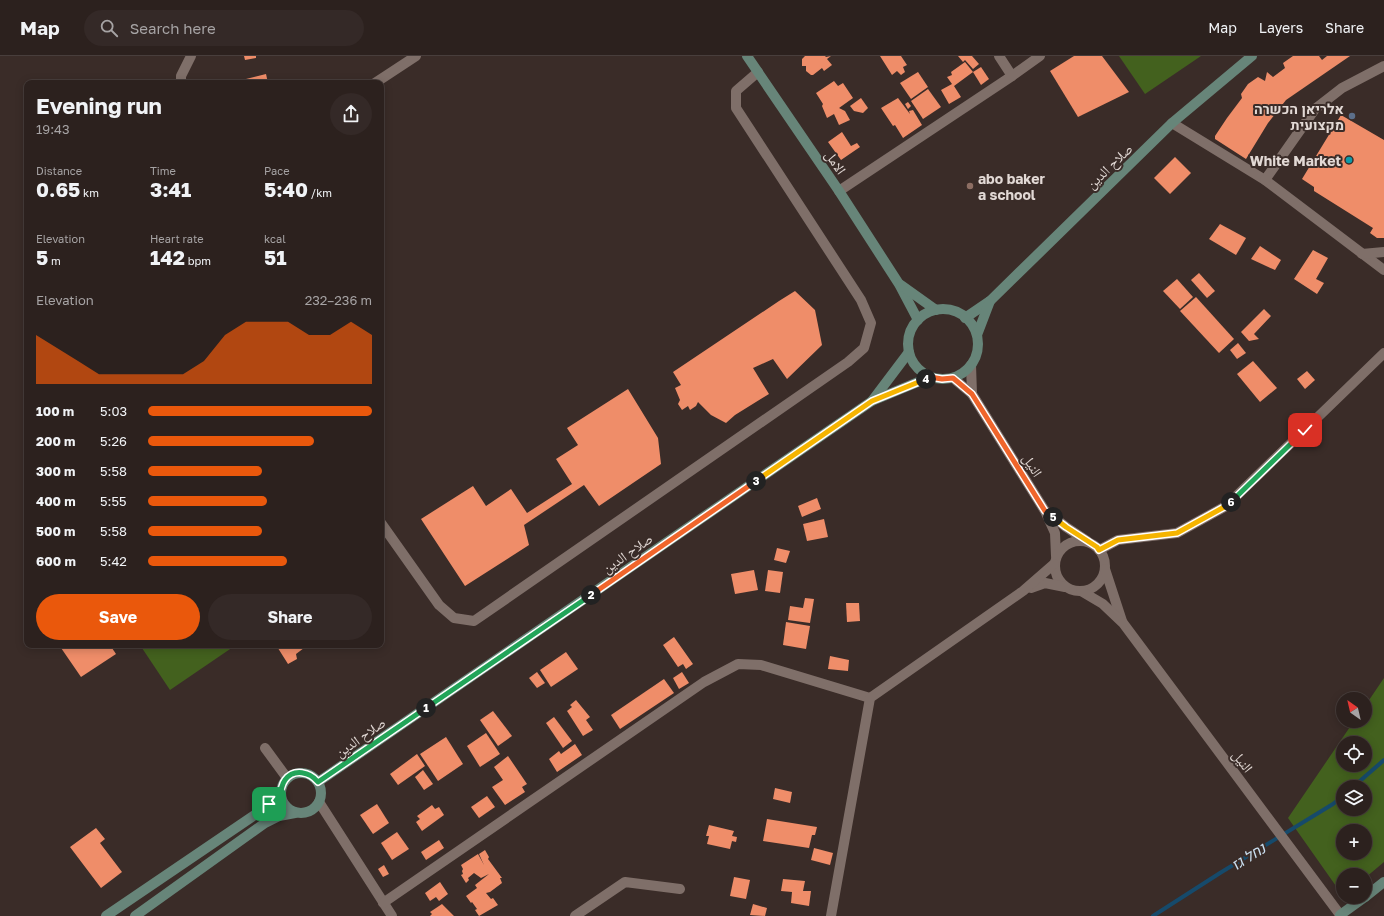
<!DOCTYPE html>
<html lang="en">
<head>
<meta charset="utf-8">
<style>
	body { margin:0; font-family:"Golos Text","Noto Naskh Arabic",Heebo,sans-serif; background:#342927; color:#f1f3f6; height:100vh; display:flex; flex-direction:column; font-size:15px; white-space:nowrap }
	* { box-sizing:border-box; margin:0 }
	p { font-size:13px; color:#a6a3a4 }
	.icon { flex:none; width:22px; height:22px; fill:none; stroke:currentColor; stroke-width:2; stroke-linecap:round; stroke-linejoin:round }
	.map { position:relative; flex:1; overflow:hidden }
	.drawer { position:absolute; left:24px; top:24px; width:360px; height:568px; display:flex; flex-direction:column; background:#2c211e; border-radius:8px; box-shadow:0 2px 10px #0003,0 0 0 1px #483e3c }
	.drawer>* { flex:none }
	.needle { width:26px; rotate:326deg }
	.controls { position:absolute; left:1336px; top:636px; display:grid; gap:8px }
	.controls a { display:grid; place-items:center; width:36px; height:36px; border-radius:50%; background:#2c211e; box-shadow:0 2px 10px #0003,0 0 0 1px #483e3c; font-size:20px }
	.pin { position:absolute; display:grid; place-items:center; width:34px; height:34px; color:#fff; margin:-17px; border-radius:8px; box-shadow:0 2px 6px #0006 }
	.km { position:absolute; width:20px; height:20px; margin:-10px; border-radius:50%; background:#222; color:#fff; font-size:11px; line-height:20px; text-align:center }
	.round { display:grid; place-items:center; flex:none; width:42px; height:42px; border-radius:21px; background:#342927 }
	.head { display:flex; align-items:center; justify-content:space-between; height:68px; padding:0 12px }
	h1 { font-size:22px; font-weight:700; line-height:30px }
	.figures { display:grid; grid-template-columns:repeat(3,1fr); gap:6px; height:68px; padding:4px 12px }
	.figures div { display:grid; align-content:center }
	.figures b { font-size:20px; font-weight:700 }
	.figures small { font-size:11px; font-weight:400 }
	.figures p { font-size:11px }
	.chart { height:112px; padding:8px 12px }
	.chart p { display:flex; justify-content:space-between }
	.chart svg { width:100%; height:72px; margin-top:4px; fill:#ea580c; opacity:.7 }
	.cta { display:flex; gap:8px; margin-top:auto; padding:8px 12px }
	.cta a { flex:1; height:46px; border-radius:24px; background:#ea580c; color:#fff; font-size:16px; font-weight:700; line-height:46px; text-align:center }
	.cta a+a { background:#342927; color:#f1f3f6 }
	ul { padding:0 12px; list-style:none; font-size:13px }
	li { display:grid; grid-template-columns:64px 48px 1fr; align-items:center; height:30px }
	li i { height:10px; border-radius:5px; background:#ea580c }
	header { display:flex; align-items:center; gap:24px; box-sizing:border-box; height:56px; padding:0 20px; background:#2c211e; border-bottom:1px solid #483e3c }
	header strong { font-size:19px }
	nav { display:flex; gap:22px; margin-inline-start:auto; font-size:14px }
	.search { width:280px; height:36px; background:#342927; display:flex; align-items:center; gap:10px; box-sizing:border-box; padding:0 14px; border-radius:22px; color:#a6a3a4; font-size:15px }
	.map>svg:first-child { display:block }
	.green { fill:#43611e; fill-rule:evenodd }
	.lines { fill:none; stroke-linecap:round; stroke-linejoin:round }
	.stream { stroke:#164a6b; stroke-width:4 }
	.building { fill:#ef8d69 }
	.street { stroke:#7f6f69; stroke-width:10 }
	.secondary { stroke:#678579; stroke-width:10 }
	.split-1-casing { stroke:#fff; stroke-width:8 }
	.split-2-casing { stroke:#fff; stroke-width:8 }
	.split-3-casing { stroke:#fff; stroke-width:8 }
	.split-4-casing { stroke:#fff; stroke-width:8 }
	.split-5-casing { stroke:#fff; stroke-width:8 }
	.split-6-casing { stroke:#fff; stroke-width:8 }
	.split-7-casing { stroke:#fff; stroke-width:8 }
	.split-1 { stroke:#22a559; stroke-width:5 }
	.split-2 { stroke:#22a559; stroke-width:5 }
	.split-3 { stroke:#f0652b; stroke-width:5 }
	.split-4 { stroke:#f5b400; stroke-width:5 }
	.split-5 { stroke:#f0652b; stroke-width:5 }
	.split-6 { stroke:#f5b400; stroke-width:5 }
	.split-7 { stroke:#22a559; stroke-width:5 }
	.service-dot { fill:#5c6f8a; stroke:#3a2c28; stroke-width:1.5 }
	.culture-dot { fill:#0f9aa8; stroke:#3a2c28; stroke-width:1.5 }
	.education-dot { fill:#8d6e63; stroke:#3a2c28; stroke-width:1.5 }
	.labels { text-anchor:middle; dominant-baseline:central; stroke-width:4; stroke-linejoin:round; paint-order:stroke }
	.poi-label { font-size:14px; font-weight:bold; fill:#e2d9d5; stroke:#3a2c28; text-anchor:end }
	.street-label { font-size:14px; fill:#e2d9d5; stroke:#3a2c28 }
	.water-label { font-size:15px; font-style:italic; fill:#cbe0f1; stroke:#3a2c28 }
</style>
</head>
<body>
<header>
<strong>Map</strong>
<div class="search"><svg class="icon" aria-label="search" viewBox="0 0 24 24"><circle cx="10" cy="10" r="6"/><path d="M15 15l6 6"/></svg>Search here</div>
<nav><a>Map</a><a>Layers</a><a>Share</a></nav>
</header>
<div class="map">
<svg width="1384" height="860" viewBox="0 0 1384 860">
	<rect width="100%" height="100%" fill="#3a2c28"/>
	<g class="green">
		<polygon points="1119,0 1201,0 1145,38"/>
		<polygon points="140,589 236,589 170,634"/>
		<path d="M1384 622V806L1365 822V819H1343V840L1288 762 1354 665H1365V650ZM1343 687H1365V709H1343ZM1343 731H1365V753H1343ZM1343 775H1365V797H1343Z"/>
	</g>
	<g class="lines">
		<g class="stream">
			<polyline points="1353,731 1384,704"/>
			<polyline points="1153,860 1220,817 1333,748 1343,740"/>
		</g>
	</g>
	<g class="building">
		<polygon points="244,0 256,0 256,2 245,4"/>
		<polygon points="805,0 825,0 826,1 831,0 827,3 832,9 824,15 822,12 813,19 811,19 806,15 806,10 802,10 802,3"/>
		<polygon points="880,0 901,0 907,9 903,11 905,16 901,19 897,15 892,19"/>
		<polygon points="958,0 972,0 979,8 973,13 965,4 963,6"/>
		<polygon points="1074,0 1102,0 1129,36 1078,61 1050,15"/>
		<polygon points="1293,0 1319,0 1322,4 1327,0 1350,0 1286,44 1268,67 1246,103 1215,83 1215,80 1227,62 1242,42 1241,38 1248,28 1258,21 1265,25 1267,16 1273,21 1285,12 1283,7"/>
		<polygon points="965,6 973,16 954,30 961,41 949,48 941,34 952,28 947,21 952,19 951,16"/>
		<polygon points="981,11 989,23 981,29 973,16"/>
		<polygon points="918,16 928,31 911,43 900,27"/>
		<polygon points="266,18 268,27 234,27 234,26"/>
		<polygon points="834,25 838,30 843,27 853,42 839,52 845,55 850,64 839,69 834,58 827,62 822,50 823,48 816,37"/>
		<polygon points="928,33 941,51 923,63 911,45"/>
		<polygon points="861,42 868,52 863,57 854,55 850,50"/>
		<polygon points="898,42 910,58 909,55 913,54 922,69 903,82 895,69 893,70 881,52"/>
		<polygon points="908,46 911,50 908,53 905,48"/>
		<polygon points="1341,59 1384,84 1384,182 1377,182 1370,177 1373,172 1314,135 1314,131 1302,123"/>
		<polygon points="842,76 851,90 857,87 860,91 841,104 828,86"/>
		<polygon points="1175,101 1191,117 1170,138 1154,122"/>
		<polygon points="1220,168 1246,182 1236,199 1209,183"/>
		<polygon points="1260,190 1281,204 1275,214 1251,203"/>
		<polygon points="1313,194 1328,202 1316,223 1324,227 1317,238 1294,223"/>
		<polygon points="1199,217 1215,235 1207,242 1191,224"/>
		<polygon points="1177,223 1193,241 1180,253 1163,235"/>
		<polygon points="795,235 815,254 822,289 787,323 773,303 753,312 769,338 735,359 726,367 711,359 698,346 696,350 690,354 688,350 682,354 678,348 680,344 675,332 681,329 673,316 779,245"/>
		<polygon points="1196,241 1234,283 1219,297 1180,255"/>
		<polygon points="1264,253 1271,260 1254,278 1259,283 1249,285 1241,276"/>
		<polygon points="1238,287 1246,297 1237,303 1230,294"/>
		<polygon points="1253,305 1277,332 1260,346 1237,318"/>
		<polygon points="1307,315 1315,324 1305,333 1297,323"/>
		<polygon points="628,333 658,382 661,408 599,450 584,429 524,469 529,489 465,530 421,463 473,430 486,450 511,433 527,457 572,428 556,403 578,389 567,372"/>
		<polygon points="817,442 821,453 802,461 798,450"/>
		<polygon points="824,463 828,481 807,485 803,468"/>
		<polygon points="777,492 790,495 786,507 774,504"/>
		<polygon points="754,514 758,534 735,538 731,518"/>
		<polygon points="768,514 783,516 780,537 765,535"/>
		<polygon points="805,542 814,543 810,567 788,564 790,550 803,552"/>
		<polygon points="846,547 859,547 860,565 847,566"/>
		<polygon points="786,566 810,570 806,593 783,589"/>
		<polygon points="674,581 693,608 686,613 683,608 678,611 663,589"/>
		<polygon points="59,589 110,589 116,598 81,621"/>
		<polygon points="276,589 308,589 296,598 297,603 288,608"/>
		<polygon points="566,596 578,613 551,631 540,614"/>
		<polygon points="830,600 849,604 848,615 828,613"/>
		<polygon points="537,616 545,627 537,632 529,622"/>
		<polygon points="682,616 689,627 679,633 673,622"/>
		<polygon points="664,623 674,637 620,673 611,659"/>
		<polygon points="576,644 590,661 586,664 593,674 583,680 567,655 572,651 570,649"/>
		<polygon points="493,655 512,680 498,690 480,664"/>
		<polygon points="554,661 572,685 563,692 546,667"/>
		<polygon points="486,677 500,698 480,711 467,690"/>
		<polygon points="446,681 463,708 438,725 420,698"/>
		<polygon points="575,688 582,699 557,716 549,703 559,695 561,698"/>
		<polygon points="417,698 425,710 398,729 390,718"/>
		<polygon points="508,700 527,728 522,731 525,736 505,749 492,731 503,724 494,711"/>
		<polygon points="423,714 433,728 424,734 415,721"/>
		<polygon points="775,732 792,736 790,747 773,743"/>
		<polygon points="487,740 495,751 479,762 471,751"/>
		<polygon points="377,748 389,767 373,778 360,759"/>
		<polygon points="432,749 435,753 439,751 444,759 422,775 416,766 420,763 417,760"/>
		<polygon points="767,763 817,771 815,779 812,779 809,792 763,785"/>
		<polygon points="709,769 734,775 732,780 737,781 736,786 732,785 730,793 707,788 709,780 706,780"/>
		<polygon points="96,772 105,783 100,787 122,816 101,832 70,791"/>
		<polygon points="397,776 409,793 392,804 381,787"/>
		<polygon points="439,784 444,792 426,804 421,796"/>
		<polygon points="814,792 833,797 830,809 811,804"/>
		<polygon points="485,794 489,801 488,803 502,822 500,822 502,827 490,836 486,837 491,843 493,842 498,849 479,860 475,854 477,853 472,846 471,847 466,840 477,832 475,829 489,818 481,822 474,817 468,822 469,824 466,827 461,819 463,818 462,815 463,813 461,809 478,798 484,809 479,798"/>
		<polygon points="384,809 389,818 383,821 378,813"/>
		<polygon points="734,821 750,824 746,843 730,840"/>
		<polygon points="783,823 805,825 803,835 811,835 809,850 791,847 792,836 781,835"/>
		<polygon points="440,826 448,838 439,845 436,841 430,845 425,837"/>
		<polygon points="442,848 454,860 430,860 432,858 430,856"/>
		<polygon points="753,848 767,852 765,860 750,859"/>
	</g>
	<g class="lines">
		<g class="street">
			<polyline points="999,0 1012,20"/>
			<polyline points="181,27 181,20 191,0"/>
			<polyline points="375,27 416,0"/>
			<polyline points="1172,67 1265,124 1384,214"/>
			<polyline points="1265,124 1315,53 1342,32 1384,10"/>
			<polyline points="839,135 1012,20 1040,0"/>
			<polyline points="1362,198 1384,196"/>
			<polyline points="971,309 972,338"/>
			<polyline points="953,322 972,338 1045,455 1055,477 1056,500"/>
			<polyline points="1047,456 1066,471 1087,485"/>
			<polyline points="381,467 439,549 454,562 474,565 848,306 864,292 871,267 861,244 736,52 736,35 758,16"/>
			<circle cx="1080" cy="510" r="25"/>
			<polyline points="1099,494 1118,484 1177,477 1226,450 1384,297"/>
			<polyline points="1105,513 1122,565"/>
			<polyline points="1031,532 1045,527 1065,531"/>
			<polyline points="1081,535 1103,548 1123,567 1341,860"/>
			<polyline points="265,692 287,722"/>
			<polyline points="319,746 392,860"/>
			<polyline points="383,847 704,626 738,608 761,609 870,642"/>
			<polyline points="575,860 625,826 680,833"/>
			<polyline points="831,860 870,642 1023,535 1054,508"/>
		</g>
		<g class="secondary">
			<polyline points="747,0 839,135 899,228 918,264"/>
			<polyline points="901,229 936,254"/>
			<circle cx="943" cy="288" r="35"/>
			<polyline points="965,262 990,245 1172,67 1252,0"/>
			<polyline points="977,279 990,245"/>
			<polyline points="872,345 909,296"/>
			<circle cx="301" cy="737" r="20"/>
			<polyline points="318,726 872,345 930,321"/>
			<polyline points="1365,841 1384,826"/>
			<polyline points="1340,859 1365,841"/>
			<polyline points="106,860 265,752 280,736"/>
			<polyline points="135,860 265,767 279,760 295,757"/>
		</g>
	</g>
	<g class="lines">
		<g class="split-1-casing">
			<path id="split-1" d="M269 748C273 745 278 741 280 736 282 732 282 728 285 724 294 712 310 716 318 726L426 652"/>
		</g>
		<g class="split-2-casing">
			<polyline id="split-2" points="426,652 591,539"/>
		</g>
		<g class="split-3-casing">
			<polyline id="split-3" points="591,539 756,425"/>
		</g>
		<g class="split-4-casing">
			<polyline id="split-4" points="756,425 872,345 926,323"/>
		</g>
		<g class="split-5-casing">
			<polyline id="split-5" points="926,323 930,321 942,323 953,322 972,338 1045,455 1053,461"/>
		</g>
		<g class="split-6-casing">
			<polyline id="split-6" points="1053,461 1066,471 1097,491 1099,494 1118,484 1177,477 1226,450 1231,446"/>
		</g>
		<g class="split-7-casing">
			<polyline id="split-7" points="1231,446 1305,374"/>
		</g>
		<use href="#split-1" class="split-1"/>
		<use href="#split-2" class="split-2"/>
		<use href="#split-3" class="split-3"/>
		<use href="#split-4" class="split-4"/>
		<use href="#split-5" class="split-5"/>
		<use href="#split-6" class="split-6"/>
		<use href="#split-7" class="split-7"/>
	</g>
	<circle class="service-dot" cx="1352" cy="60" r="4"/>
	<circle class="culture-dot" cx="1349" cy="104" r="4"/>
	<circle class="education-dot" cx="970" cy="130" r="4"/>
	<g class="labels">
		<g class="poi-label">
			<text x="1344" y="52">אלריאן הכשרה<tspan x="1344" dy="16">מקצועית</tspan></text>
			<text x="1341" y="104">White Market</text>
			<text x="978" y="122" text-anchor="start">abo baker<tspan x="978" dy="16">a school</tspan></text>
		</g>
		<g class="street-label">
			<text transform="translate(836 106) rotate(56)">الامل</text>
			<text transform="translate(1109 110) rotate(-44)">صلاح الدين</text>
			<text transform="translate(1033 409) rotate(58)">النيل</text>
			<text transform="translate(627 497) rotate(-35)">صلاح الدين</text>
			<text transform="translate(360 681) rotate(-35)">صلاح الدين</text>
			<text transform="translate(1243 705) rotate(53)">النيل</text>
		</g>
		<g class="water-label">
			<text transform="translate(1248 800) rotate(-32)">נחל גז</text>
		</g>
	</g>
</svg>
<div class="controls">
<a><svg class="needle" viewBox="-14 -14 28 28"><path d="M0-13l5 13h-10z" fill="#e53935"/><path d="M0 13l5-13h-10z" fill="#a6a3a4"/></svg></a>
<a><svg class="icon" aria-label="locate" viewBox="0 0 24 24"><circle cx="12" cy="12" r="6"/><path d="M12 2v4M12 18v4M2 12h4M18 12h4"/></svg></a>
<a><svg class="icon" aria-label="layers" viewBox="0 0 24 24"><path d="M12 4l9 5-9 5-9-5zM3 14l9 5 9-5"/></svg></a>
<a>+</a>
<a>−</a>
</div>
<div class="pin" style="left:269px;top:748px;background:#1e9e55"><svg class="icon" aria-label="arrive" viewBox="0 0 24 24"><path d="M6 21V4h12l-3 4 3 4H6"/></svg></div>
<div class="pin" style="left:1305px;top:374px;background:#d93025"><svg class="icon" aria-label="check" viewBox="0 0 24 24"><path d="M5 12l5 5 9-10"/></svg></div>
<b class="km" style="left:426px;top:652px">1</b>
<b class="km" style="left:591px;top:539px">2</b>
<b class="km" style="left:756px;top:425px">3</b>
<b class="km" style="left:926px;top:323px">4</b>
<b class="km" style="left:1053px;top:461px">5</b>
<b class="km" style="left:1231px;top:446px">6</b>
<section class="drawer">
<div class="head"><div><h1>Evening run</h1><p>19:43</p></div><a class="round"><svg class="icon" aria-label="share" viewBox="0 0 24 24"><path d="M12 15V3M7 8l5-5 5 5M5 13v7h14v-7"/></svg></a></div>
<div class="figures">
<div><p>Distance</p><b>0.65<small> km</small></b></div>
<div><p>Time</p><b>3:41</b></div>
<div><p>Pace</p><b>5:40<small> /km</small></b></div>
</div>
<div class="figures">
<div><p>Elevation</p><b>5<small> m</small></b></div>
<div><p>Heart rate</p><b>142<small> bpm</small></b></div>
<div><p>kcal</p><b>51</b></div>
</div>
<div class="chart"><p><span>Elevation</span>232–236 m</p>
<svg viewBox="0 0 160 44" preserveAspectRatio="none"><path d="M0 44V14L10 22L20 30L30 38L40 38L50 38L60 38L70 38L80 30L90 14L100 6L110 6L120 6L130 14L140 14L150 6L160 14V44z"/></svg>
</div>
<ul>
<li><b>100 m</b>5:03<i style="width:100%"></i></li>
<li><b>200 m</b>5:26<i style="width:74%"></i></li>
<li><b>300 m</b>5:58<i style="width:51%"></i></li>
<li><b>400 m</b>5:55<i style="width:53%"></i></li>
<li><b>500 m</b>5:58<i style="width:51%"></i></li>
<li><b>600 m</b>5:42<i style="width:62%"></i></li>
</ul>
<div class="cta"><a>Save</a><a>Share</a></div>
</section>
</div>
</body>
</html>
